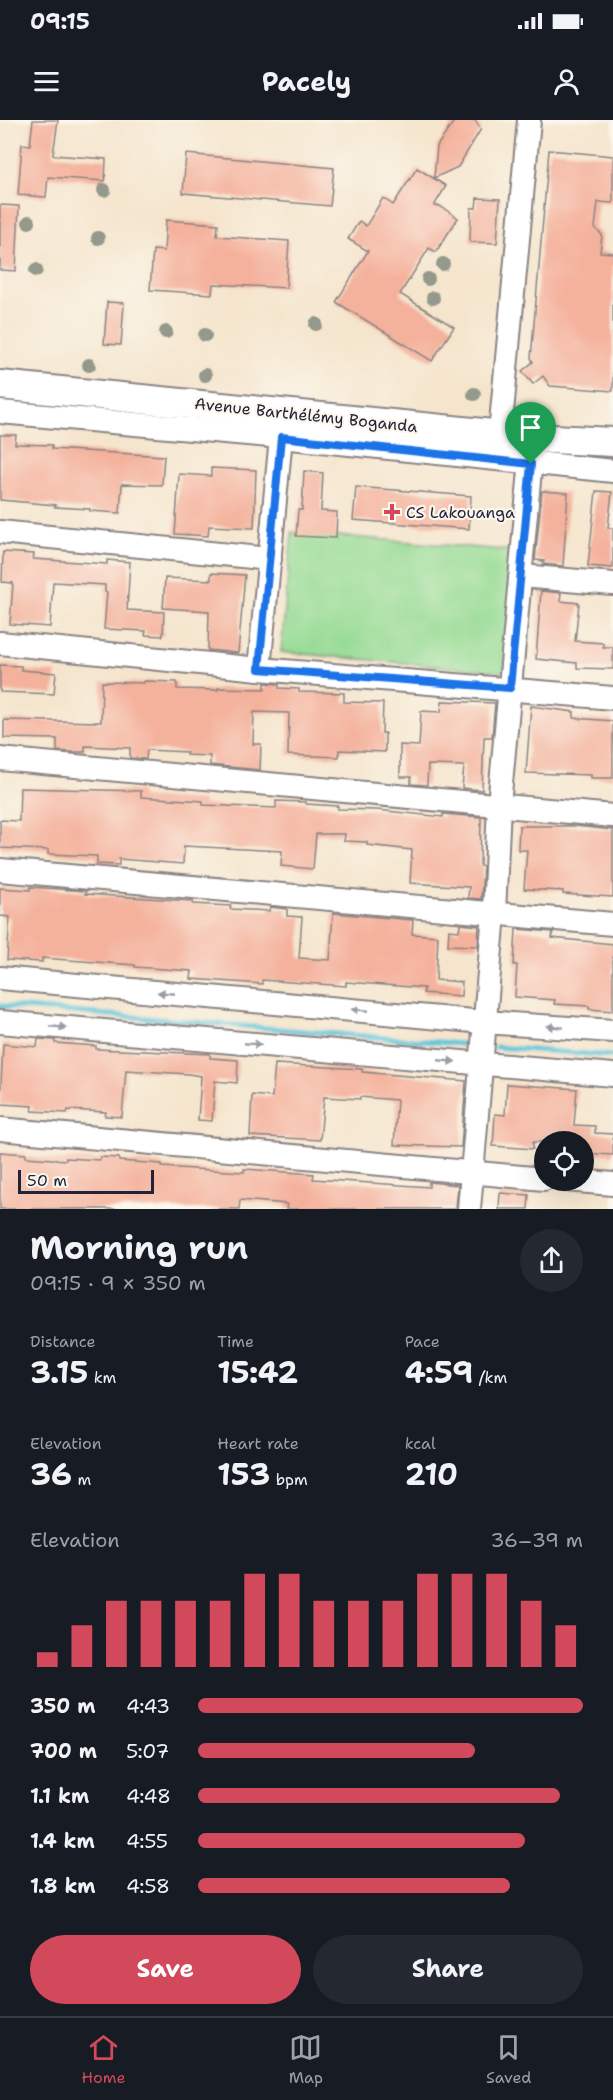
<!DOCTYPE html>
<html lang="en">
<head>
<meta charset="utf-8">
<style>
	body { margin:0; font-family:"Shantell Sans",sans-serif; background:#242831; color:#f1f3f6; height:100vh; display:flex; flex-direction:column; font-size:22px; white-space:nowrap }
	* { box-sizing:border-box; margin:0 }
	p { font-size:20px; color:#9ea1a6 }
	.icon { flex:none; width:33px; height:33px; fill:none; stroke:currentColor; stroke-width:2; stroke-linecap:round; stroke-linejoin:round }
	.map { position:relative; height:1089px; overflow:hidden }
	.panel { display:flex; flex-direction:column; background:#171b24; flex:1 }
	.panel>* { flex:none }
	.fabs { position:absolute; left:534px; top:1011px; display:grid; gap:12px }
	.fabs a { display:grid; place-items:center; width:60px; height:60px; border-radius:50%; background:#171b24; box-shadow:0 6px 24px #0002; font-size:30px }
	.scale { position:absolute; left:18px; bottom:15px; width:136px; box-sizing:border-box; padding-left:6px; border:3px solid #22223b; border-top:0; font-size:16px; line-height:21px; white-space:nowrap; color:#22223b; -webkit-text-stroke:4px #fbf7ec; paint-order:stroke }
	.pin { position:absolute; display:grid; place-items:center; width:51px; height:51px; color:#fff; margin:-62px -26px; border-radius:50% 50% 50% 0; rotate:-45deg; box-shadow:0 0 6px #0007 }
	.pin .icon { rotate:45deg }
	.round { display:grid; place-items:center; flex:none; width:63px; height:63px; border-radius:32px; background:#242831 }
	.summary { display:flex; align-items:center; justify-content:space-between; height:102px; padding:0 30px }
	h1 { font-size:33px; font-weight:700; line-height:45px }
	.stats { display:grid; grid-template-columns:repeat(3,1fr); gap:9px; height:102px; padding:6px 30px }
	.stats div { display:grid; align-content:center }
	.stats b { font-size:30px; font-weight:700 }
	.stats small { font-size:16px; font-weight:400 }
	.stats p { font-size:16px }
	.chart { height:168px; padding:12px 30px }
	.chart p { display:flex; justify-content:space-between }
	.chart svg { width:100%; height:108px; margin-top:6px; stroke:#d1495b; stroke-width:6 }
	.button { display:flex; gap:12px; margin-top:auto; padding:12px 30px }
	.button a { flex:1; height:69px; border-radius:36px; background:#d1495b; color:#fff; font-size:24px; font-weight:700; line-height:69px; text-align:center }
	.button a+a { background:#242831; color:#f1f3f6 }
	ul { padding:0 30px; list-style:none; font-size:20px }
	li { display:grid; grid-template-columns:96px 72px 1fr; align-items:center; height:45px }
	li i { height:15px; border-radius:8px; background:#d1495b }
	.status { display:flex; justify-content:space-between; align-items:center; height:42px; padding:0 30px; background:#171b24; direction:ltr }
	.status svg { height:16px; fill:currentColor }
	header { display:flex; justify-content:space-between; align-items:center; height:78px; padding:0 30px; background:#171b24; font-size:27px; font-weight:700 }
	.tab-bar { display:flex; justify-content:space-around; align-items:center; height:84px; border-top:2px solid #363941; background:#171b24; font-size:16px; color:#9ea1a6 }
	.tab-bar a { display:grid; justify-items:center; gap:3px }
	.tab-bar .active { color:#d1495b }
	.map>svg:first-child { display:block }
	.green { fill:#97db94; stroke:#5c7e68; stroke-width:1.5 }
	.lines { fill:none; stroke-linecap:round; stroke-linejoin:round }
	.stream { stroke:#5ec5da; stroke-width:5 }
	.building { fill:#f4b19b }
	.minor-casing { stroke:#8c8484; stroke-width:26 }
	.major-casing { stroke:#8c8484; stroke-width:32 }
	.minor { stroke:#fff; stroke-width:22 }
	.major { stroke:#fff; stroke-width:28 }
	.tree { fill:#94998c }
	.oneway { fill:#9c9ca7 }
	.route-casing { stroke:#fff; stroke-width:12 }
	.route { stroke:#1a73e8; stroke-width:8 }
	.poi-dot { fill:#d1495b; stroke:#fbf7ec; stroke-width:2 }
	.labels { text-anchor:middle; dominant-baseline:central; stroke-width:4.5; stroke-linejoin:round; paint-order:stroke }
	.street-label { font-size:16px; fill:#22223b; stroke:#fbf7ec }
	.poi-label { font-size:16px; fill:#22223b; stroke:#fbf7ec; text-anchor:start }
</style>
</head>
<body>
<div class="status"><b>09:15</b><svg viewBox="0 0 49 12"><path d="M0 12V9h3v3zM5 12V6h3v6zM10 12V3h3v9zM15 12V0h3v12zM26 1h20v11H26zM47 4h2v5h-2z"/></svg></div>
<header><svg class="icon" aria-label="menu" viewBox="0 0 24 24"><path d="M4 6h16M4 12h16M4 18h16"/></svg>Pacely<svg class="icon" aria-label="person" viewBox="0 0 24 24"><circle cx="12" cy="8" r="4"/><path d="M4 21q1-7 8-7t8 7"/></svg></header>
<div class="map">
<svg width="613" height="1089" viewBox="0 0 613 1089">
	<rect width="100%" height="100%" fill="#fbf7ec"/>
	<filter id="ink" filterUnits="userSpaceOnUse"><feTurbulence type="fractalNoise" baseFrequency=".0167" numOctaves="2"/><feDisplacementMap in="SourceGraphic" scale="12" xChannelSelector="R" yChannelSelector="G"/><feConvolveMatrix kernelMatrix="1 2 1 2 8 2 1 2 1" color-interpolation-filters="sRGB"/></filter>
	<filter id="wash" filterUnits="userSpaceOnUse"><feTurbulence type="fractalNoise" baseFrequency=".008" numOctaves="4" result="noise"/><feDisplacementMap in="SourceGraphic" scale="24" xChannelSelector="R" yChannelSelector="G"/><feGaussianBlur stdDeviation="1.35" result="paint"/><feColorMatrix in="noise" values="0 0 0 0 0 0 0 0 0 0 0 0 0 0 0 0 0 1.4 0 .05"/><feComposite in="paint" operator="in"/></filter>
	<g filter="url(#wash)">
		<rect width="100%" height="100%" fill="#f5e5cd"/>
		<polygon class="green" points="292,412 515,431 504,552 281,532"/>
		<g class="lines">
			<g class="stream">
				<polyline points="0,886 473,925"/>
				<polyline points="496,927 613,936"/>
			</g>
		</g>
		<g id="blocks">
			<g class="building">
				<polygon points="33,0 58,0 53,35 106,39 105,61 48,57 46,77 18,75 22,24 30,25"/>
				<polygon points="455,0 475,0 481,9 458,47 434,58 437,26"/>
				<polygon points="549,30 613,36 613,83 598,82 595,108 602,115 600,132 613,133 613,271 550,266 543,256 533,264 522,251 533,242 531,238"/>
				<polygon points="186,34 334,48 330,86 183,73"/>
				<polygon points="417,48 446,66 434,86 440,86 458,98 436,132 429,128 400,174 454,207 432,241 336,182 368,131 348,119 359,101 366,106 383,78 393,85"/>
				<polygon points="477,78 500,79 497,123 470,122 471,88 476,88"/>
				<polygon points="0,85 19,86 16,151 0,150"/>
				<polygon points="166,100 218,104 217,116 289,121 286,168 213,164 212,174 150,170 153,130 164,131"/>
				<polygon points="107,182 124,183 121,225 104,224"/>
				<polygon points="0,315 16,315 15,324 52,325 52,329 164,336 162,365 122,364 120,393 90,391 90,389 55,387 56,385 0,380"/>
				<polygon points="211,348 256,350 254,408 209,406 208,416 175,414 179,354 211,356"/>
				<polygon points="304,351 323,353 321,391 337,392 336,418 296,416 298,390 302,390"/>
				<polygon points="356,367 471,376 469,409 353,400"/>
				<polygon points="542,371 568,373 563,446 543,444 544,441 535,440"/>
				<polygon points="596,371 612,372 608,408 613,408 613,448 588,446"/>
				<polygon points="3,432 34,434 33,439 107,444 107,440 130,442 127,490 164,492 163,516 145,515 146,511 104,509 107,472 105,472 105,465 53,462 50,507 10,504 13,463 2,462"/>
				<polygon points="211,453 245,455 238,533 208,530 209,491 163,488 165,458 211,460"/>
				<polygon points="541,471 561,473 560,481 579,483 575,521 603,523 603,527 613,527 613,549 577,548 577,543 536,539"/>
				<polygon points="0,545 21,546 21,550 56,553 54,574 0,572"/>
				<polygon points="144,561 177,562 177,569 218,570 218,568 265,569 265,563 279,564 279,568 299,569 299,572 344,573 344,582 383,583 382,613 385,613 385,632 339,630 339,637 288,635 289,593 254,592 253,624 261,624 260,650 210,645 210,636 186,635 187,632 147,630 146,639 130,638 130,628 85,626 85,632 70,632 57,631 57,619 4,618 4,600 101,602 102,562 144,563"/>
				<polygon points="442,581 495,583 492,617 484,617 482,670 462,668 464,646 428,645 427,665 411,664 411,657 400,657 400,625 419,626 421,591 441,592"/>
				<polygon points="531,586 574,592 574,598 613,601 613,658 591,658 591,655 526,653"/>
				<polygon points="20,668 141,671 141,677 203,681 203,685 276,688 276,681 306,682 306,684 338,686 338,689 377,690 443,697 443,694 481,697 480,746 483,746 481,779 468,778 469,767 410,763 412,730 367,725 367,722 344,721 345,714 316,714 313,749 281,746 282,731 184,726 183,744 119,739 119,745 97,744 97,736 48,734 48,730 0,728 0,700 19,701"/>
				<polygon points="519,706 575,706 613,710 613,777 563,774 563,771 524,769 527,730 518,730"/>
				<polygon points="30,767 86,771 85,774 193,781 193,784 231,786 230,789 269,791 270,787 287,789 287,796 302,797 299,838 330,840 333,793 413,800 412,814 438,816 436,860 462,862 461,876 423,873 424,868 346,862 346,866 262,860 262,864 191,859 192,851 135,847 135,845 42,838 42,842 7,840 10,797 0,796 0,768 30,770"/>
				<polygon points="460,804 479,806 478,826 448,825 449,810 459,811"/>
				<polygon points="516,809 553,812 552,818 613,824 613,891 589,889 589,886 554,884 555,880 515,877 517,845 514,845"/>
				<polygon points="38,919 55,920 55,923 96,926 96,929 210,934 210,938 238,940 237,963 215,961 212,1001 198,1000 201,956 188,954 126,950 122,997 105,996 106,992 68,990 67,993 32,991 33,986 0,984 3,924 37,927"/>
				<polygon points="275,944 362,949 362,952 466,961 461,1027 394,1025 397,980 360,977 360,979 324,977 320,1020 250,1016 252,975 272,977"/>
				<polygon points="507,964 577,969 574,1005 595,1006 595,1013 613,1014 613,1035 584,1033 584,1022 533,1022 533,1029 493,1026 495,994 505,995"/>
				<polygon points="0,1032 26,1034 26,1037 66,1040 66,1038 99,1040 100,1037 119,1038 119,1041 162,1044 162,1047 244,1052 244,1049 314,1054 313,1059 429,1067 429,1062 458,1065 456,1089 286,1089 287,1084 240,1080 239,1089 0,1089"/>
				<polygon points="500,1073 529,1075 528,1089 499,1089"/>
			</g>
		</g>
	</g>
	<g filter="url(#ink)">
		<use href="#blocks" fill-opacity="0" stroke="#8c8484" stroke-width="1.5"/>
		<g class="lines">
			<g class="minor-casing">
				<g id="minor">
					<polyline points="0,292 281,317 613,351"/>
					<polyline points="500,314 529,0"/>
					<polyline points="0,412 270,439"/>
					<polyline points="522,456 613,464"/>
					<polyline points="0,523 259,549 613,578"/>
					<polyline points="259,549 281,317"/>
					<polyline points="0,639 613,696"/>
					<polyline points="0,750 613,804"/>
					<polyline points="0,858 484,902 613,911"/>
					<polyline points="0,902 613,955"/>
					<polyline points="0,1009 544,1059"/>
					<polyline points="565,1060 613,1064"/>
					<polyline points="469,1089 494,793 499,685 533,318"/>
				</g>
			</g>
			<g class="major-casing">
				<polyline id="major" points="0,265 533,318 613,322"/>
			</g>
			<use href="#minor" class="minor"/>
			<use href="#major" class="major"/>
		</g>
		<g class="tree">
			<circle cx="104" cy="70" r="7"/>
			<circle cx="29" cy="102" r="7"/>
			<circle cx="98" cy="118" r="7"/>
			<circle cx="443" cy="144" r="7"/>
			<circle cx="36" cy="150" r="7"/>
			<circle cx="428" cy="159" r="7"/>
			<circle cx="433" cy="178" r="7"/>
			<circle cx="316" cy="204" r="7"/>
			<circle cx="166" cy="212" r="7"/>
			<circle cx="205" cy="215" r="7"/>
			<circle cx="89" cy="245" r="7"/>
			<circle cx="205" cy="255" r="7"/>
			<circle cx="474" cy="274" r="7"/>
		</g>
		<defs><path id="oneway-solid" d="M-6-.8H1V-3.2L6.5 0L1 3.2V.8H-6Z" transform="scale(1.5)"/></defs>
		<g class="oneway">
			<use href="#oneway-solid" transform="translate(166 873) rotate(-175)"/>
			<use href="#oneway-solid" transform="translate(360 890) rotate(-175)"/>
			<use href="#oneway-solid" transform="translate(58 907) rotate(5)"/>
			<use href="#oneway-solid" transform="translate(555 907) rotate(-176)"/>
			<use href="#oneway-solid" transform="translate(253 924) rotate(5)"/>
			<use href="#oneway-solid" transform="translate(447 941) rotate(5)"/>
		</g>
	</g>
	<g class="lines" filter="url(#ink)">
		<g class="route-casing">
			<polygon id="route" points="281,317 531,344 510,568 259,549"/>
		</g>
		<use href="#route" class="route"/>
	</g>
	<path class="poi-dot" d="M389 383h6v6h6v6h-6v6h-6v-6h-6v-6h6z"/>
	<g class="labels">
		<g class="street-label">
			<text transform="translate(306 295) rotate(6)">Avenue Barthélémy Boganda</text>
		</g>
		<g class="poi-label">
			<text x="406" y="392">CS Lakouanga</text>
		</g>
	</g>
</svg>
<div class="fabs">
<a><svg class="icon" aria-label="locate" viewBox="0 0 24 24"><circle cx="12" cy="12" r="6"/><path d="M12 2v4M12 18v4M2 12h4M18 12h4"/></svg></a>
</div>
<div class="scale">50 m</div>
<div class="pin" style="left:531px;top:344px;background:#1e9e55"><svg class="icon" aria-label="arrive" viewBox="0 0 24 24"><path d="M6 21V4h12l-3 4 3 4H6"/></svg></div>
</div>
<section class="panel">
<div class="summary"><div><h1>Morning run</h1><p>09:15 · 9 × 350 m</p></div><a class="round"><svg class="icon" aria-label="share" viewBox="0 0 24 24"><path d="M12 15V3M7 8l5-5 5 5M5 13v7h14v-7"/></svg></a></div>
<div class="stats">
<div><p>Distance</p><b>3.15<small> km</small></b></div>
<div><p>Time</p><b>15:42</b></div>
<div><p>Pace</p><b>4:59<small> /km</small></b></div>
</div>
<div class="stats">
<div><p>Elevation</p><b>36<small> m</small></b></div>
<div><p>Heart rate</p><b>153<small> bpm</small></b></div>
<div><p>kcal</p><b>210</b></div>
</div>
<div class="chart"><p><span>Elevation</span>36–39 m</p>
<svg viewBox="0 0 160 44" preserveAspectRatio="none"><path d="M5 44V38M15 44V27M25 44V17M35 44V17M45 44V17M55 44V17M65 44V6M75 44V6M85 44V17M95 44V17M105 44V17M115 44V6M125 44V6M135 44V6M145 44V17M155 44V27"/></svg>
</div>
<ul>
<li><b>350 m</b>4:43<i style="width:100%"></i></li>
<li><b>700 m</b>5:07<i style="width:72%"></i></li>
<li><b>1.1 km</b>4:48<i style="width:94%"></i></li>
<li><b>1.4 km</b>4:55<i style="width:85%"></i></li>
<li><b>1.8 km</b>4:58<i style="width:81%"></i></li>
</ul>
<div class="button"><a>Save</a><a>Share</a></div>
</section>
<nav class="tab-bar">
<a class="active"><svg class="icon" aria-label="home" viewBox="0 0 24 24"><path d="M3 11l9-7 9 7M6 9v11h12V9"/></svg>Home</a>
<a><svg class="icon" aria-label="map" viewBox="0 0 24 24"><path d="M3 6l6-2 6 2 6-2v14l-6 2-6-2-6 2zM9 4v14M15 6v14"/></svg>Map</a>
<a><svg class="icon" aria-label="saved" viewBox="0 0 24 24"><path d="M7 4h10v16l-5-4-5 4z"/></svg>Saved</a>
</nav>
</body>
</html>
